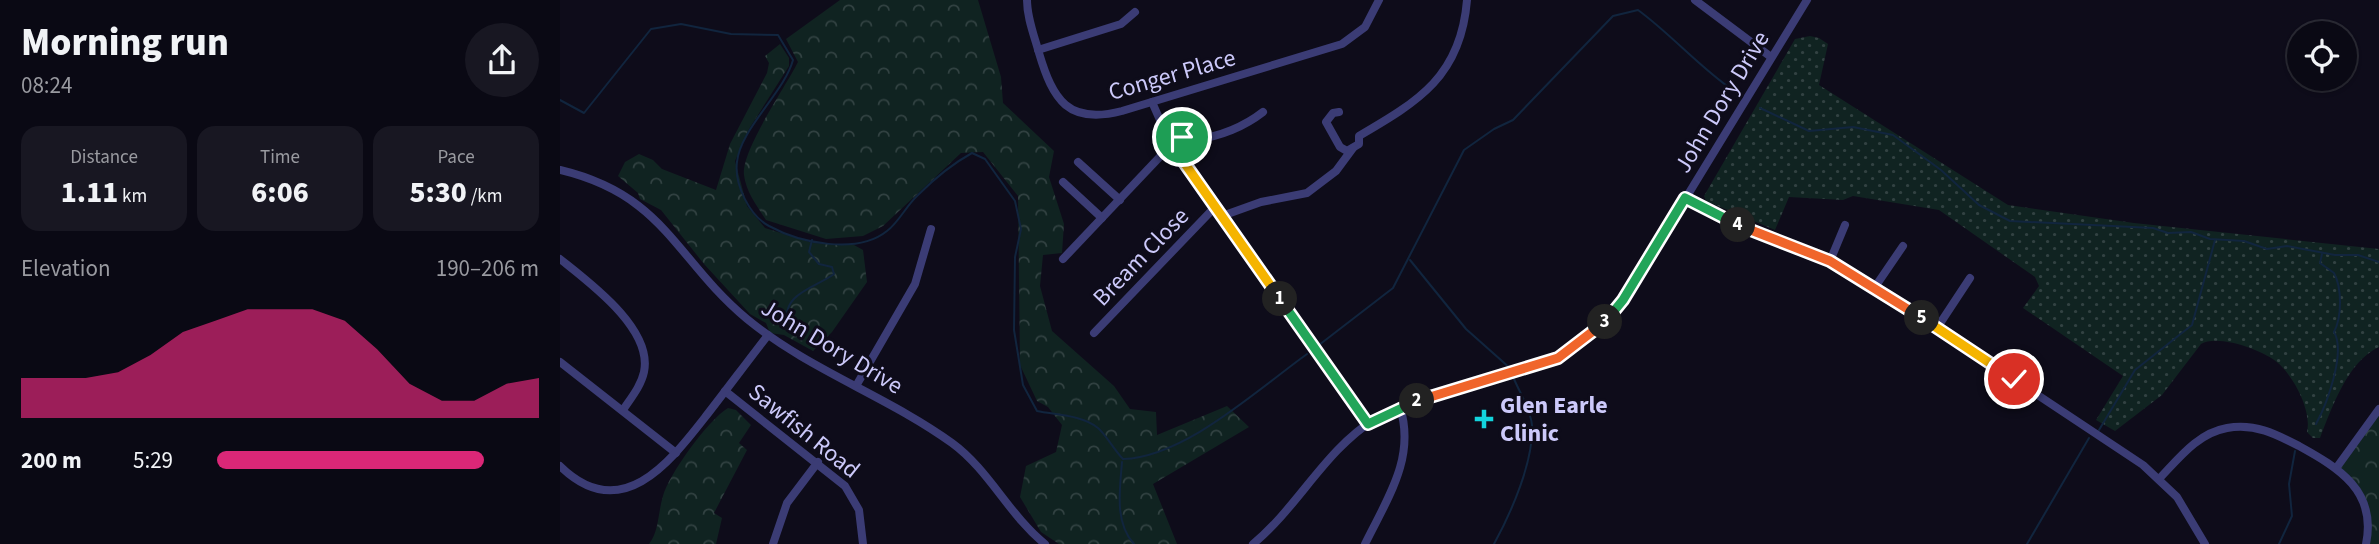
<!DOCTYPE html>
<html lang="en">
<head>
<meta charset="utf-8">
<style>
	body { margin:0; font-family:"Source Sans 3",sans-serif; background:#181722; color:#f1f3f6; height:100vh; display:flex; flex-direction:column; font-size:26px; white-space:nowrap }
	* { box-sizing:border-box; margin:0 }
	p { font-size:23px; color:#999aa0 }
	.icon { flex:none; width:38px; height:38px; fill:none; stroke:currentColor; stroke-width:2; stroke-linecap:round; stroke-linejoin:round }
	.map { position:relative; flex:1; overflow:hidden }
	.panel { display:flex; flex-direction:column; background:#0a0914; width:560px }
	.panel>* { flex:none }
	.fabs { position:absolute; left:1727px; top:21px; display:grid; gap:14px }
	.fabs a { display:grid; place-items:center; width:70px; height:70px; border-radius:50%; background:#0a0914; box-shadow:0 2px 5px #0004,0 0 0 2px #2a2a34; font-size:35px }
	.pin { position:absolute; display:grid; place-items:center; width:60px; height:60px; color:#fff; margin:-30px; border:4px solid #fff; border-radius:50%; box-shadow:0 2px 7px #0007 }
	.km { position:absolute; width:35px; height:35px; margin:-18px; border-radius:50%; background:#222; color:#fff; font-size:19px; line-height:35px; text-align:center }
	.round { display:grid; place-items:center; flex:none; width:74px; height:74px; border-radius:37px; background:#181722 }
	.summary { display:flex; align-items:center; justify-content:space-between; height:119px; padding:0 21px }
	h1 { font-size:38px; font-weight:800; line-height:52px }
	.metrics { display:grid; grid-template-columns:repeat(3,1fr); gap:10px; height:119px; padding:7px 21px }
	.metrics div { display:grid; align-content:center; border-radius:18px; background:#181722; text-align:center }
	.metrics b { font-size:30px; font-weight:800 }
	.metrics small { font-size:19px; font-weight:400 }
	.metrics p { font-size:19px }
	.chart { height:196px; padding:14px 21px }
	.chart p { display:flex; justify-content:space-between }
	.chart svg { width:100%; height:126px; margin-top:7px; fill:#db2777; opacity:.7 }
	ul { padding:0 21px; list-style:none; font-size:23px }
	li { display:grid; grid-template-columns:112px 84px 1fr; align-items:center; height:52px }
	li i { height:18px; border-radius:9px; background:#db2777 }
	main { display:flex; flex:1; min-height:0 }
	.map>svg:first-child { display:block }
	.grass { fill:url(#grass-dots) }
	.forest { fill:url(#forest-crowns) }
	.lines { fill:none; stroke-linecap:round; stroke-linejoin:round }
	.stream { stroke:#11253e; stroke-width:2 }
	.minor { stroke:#3b3c75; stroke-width:8 }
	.split-1-casing { stroke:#fff; stroke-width:14 }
	.split-2-casing { stroke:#fff; stroke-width:14 }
	.split-3-casing { stroke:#fff; stroke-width:14 }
	.split-4-casing { stroke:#fff; stroke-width:14 }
	.split-5-casing { stroke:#fff; stroke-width:14 }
	.split-6-casing { stroke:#fff; stroke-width:14 }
	.split-1 { stroke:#f5b400; stroke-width:9 }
	.split-2 { stroke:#22a559; stroke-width:9 }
	.split-3 { stroke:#f0652b; stroke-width:9 }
	.split-4 { stroke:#22a559; stroke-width:9 }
	.split-5 { stroke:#f0652b; stroke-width:9 }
	.split-6 { stroke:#f5b400; stroke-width:9 }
	.poi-dot { fill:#13d4dd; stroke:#0e0c1a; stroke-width:2.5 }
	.labels { text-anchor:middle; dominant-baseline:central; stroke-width:6; stroke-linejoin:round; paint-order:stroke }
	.street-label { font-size:24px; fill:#ccc9fa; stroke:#0e0c1a }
	.poi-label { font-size:24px; font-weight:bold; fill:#ccc9fa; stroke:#0e0c1a; text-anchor:start }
</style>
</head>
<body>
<main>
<section class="panel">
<div class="summary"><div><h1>Morning run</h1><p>08:24</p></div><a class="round"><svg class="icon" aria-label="share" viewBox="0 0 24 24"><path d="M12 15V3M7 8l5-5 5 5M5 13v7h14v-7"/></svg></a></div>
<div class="metrics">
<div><p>Distance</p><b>1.11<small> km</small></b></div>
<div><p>Time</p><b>6:06</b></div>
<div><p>Pace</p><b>5:30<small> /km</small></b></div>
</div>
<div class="chart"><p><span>Elevation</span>190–206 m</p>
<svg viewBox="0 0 160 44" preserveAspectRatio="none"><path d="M0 44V30L10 30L20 30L30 28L40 22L50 14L60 10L70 6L80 6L90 6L100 10L110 20L120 32L130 38L140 38L150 32L160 30V44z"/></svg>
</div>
<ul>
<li><b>200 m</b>5:29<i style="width:83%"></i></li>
</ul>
</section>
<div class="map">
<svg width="1819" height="544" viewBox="0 0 1819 544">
	<defs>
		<pattern id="grass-dots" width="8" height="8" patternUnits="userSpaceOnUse" patternTransform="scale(1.75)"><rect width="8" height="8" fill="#102321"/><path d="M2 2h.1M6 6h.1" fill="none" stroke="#324242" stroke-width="1.8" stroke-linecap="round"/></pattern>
		<pattern id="forest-crowns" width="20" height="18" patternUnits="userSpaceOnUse" patternTransform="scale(1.75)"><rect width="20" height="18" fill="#102321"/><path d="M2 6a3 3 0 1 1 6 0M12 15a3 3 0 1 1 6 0" fill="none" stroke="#324242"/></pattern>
	</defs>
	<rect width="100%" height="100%" fill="#0e0c1a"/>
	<path class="grass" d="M1250 36 1259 38 1268 44 1259 85 1448 205 1574 223 1819 249V347C1788 361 1772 407 1760 438H1753L1747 432C1752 411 1734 377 1718 363 1703 350 1658 334 1641 344L1602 395 1555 431 1536 420 1563 376 1463 308 1479 286 1475 277 1379 210 1293 196 1283 200 1229 197 1215 230 1146 201 1144 196 1235 39Z"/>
	<g class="forest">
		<path d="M280 0H418L441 77 443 103 494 151 489 177 504 224 502 253 483 255 480 286 492 331 554 386 570 409 596 412 597 435 667 406 689 427 593 484 617 544H499L481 532 460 497 466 466 496 452 502 425 488 407 477 401 460 365 458 196 423 152 401 153 323 226 303 236 266 239 206 220C197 206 186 192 184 175 181 151 226 86 238 62L226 39Z"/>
		<polygon points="220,44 229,58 229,66 189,129 175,161 187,206 205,228 253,243 294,245 303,250 307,282 272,332 253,351 224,335 210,333 206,323 190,314 144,264 101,210 80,199 78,193 58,176 65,162 79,154 93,160 102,169 156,190 170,144 207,73 209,63 205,56"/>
		<path d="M168 408 176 410 191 425 179 443 187 450 154 513 162 518 156 544H89C99 532 98 512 103 496 109 474 148 420 168 408Z"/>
		<polygon points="1819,410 1819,544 1807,544 1806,507 1778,467"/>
	</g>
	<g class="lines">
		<g class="stream">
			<path d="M0 100 24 113 91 29 121 24 171 34 218 35 233 60C224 93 180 129 177 162 174 185 190 216 209 226 240 243 297 255 327 231 339 222 346 206 358 195 374 179 392 164 412 153L425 159 455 201 461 229 455 257 454 330 463 385 477 411C496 415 522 415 538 428 547 436 554 450 563 459 625 457 697 390 747 354"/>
			<polyline points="1200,108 1249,131 1293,127 1333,135 1381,170 1419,205 1450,221 1593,228 1608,233 1631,232 1650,239 1684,241 1707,249 1727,246 1775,255 1798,255 1819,262"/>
			<polyline points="850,260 906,329 951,369"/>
			<path d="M228 324C220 294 255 288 274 274L272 267 259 264 249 252 252 240"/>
			<path d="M759 345 833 288 904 150 934 129 953 120 1053 16 1078 10C1112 35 1139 67 1174 91"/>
			<path d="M1756 424C1767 404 1786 352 1774 332 1782 317 1782 288 1774 273L1760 263 1762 254"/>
			<polyline points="1539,430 1575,370 1632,325 1655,240"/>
			<path d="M562 462C560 489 554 522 574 544"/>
			<path d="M934 544C951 513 974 461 972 425 971 411 960 393 954 379"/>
			<polyline points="1467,544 1529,438"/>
			<polyline points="1719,544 1732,516 1729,484 1735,451"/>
		</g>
		<g class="minor">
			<path d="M467 0C467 18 474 35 479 53 493 100 508 125 562 111L782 44 805 27 819 0"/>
			<polyline points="1135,0 1211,57"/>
			<polyline points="478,50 561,24 575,12"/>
			<polyline points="592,102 611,145 808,424"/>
			<path d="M779 112 773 113 766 122 780 147 787 151 799 144V136C859 101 901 76 907 0"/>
			<path d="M609 141C620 136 625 140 636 139 660 137 685 126 703 112"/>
			<polyline points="518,162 560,200"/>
			<path d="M0 170C105 195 115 259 187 319 249 370 327 396 392 443 429 470 449 515 485 544"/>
			<polyline points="503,182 542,218"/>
			<polyline points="1125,198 1166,220 1284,268 1377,328 1583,465 1617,497 1645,544"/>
			<polyline points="662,216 701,202 747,193 776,171 793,148"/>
			<path d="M0 259C30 283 93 329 84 372 81 386 71 398 63 410"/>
			<polyline points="503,259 611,145"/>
			<polyline points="1270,261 1285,225"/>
			<polyline points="1315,287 1343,246"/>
			<polyline points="1377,328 1410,278"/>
			<polyline points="534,333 655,207"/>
			<polyline points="0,362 116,453"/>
			<polyline points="296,386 355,284 371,229"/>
			<polyline points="165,391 285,486 299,510 303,544"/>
			<path d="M0 466C61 526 110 462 146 416 167 389 187 362 208 335"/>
			<polyline points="1777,467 1819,409"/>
			<path d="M1599 479C1619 458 1638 433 1667 428 1695 423 1716 434 1739 446 1779 468 1817 491 1806 544"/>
			<polyline points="213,544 227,503 258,462"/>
			<path d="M693 544C738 507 765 450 815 419 833 408 854 402 875 396 957 371 1022 364 1072 286L1247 0"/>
			<path d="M805 544C827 499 856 458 840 407"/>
		</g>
	</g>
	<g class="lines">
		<g class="split-1-casing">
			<polyline id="split-1" points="622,137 609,141 720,299"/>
		</g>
		<g class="split-2-casing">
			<polyline id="split-2" points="720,299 808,424 857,401"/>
		</g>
		<g class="split-3-casing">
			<polyline id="split-3" points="857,401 998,358 1045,322"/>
		</g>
		<g class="split-4-casing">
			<polyline id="split-4" points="1045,322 1063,300 1125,198 1178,225"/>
		</g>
		<g class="split-5-casing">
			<polyline id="split-5" points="1178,225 1270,261 1362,318"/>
		</g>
		<g class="split-6-casing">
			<polyline id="split-6" points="1362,318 1454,379"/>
		</g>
		<use href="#split-1" class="split-1"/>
		<use href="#split-2" class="split-2"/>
		<use href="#split-3" class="split-3"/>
		<use href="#split-4" class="split-4"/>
		<use href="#split-5" class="split-5"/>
		<use href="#split-6" class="split-6"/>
	</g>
	<path class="poi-dot" d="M920.5 408.5h7v7h7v7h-7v7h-7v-7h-7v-7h7z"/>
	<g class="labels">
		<g class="street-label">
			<text transform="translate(612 75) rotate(-16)">Conger Place</text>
			<text transform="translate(1162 102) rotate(-59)">John Dory Drive</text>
			<text transform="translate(581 257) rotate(-46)">Bream Close</text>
			<text transform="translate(272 347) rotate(31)">John Dory Drive</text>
			<text transform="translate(244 431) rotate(39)">Sawfish Road</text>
		</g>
		<g class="poi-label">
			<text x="940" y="405">Glen Earle<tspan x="940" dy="28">Clinic</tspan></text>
		</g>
	</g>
</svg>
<div class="fabs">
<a><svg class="icon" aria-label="locate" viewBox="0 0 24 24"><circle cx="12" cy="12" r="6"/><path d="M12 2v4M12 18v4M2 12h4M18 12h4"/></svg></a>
</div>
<div class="pin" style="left:622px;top:137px;background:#1e9e55"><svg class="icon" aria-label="arrive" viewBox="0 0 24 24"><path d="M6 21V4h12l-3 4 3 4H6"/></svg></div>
<div class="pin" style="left:1454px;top:379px;background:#d93025"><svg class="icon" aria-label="check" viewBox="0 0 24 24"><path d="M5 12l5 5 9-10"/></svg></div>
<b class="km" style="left:720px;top:299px">1</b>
<b class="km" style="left:857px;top:401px">2</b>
<b class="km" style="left:1045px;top:322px">3</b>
<b class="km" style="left:1178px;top:225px">4</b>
<b class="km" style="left:1362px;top:318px">5</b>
</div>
</main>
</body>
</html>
